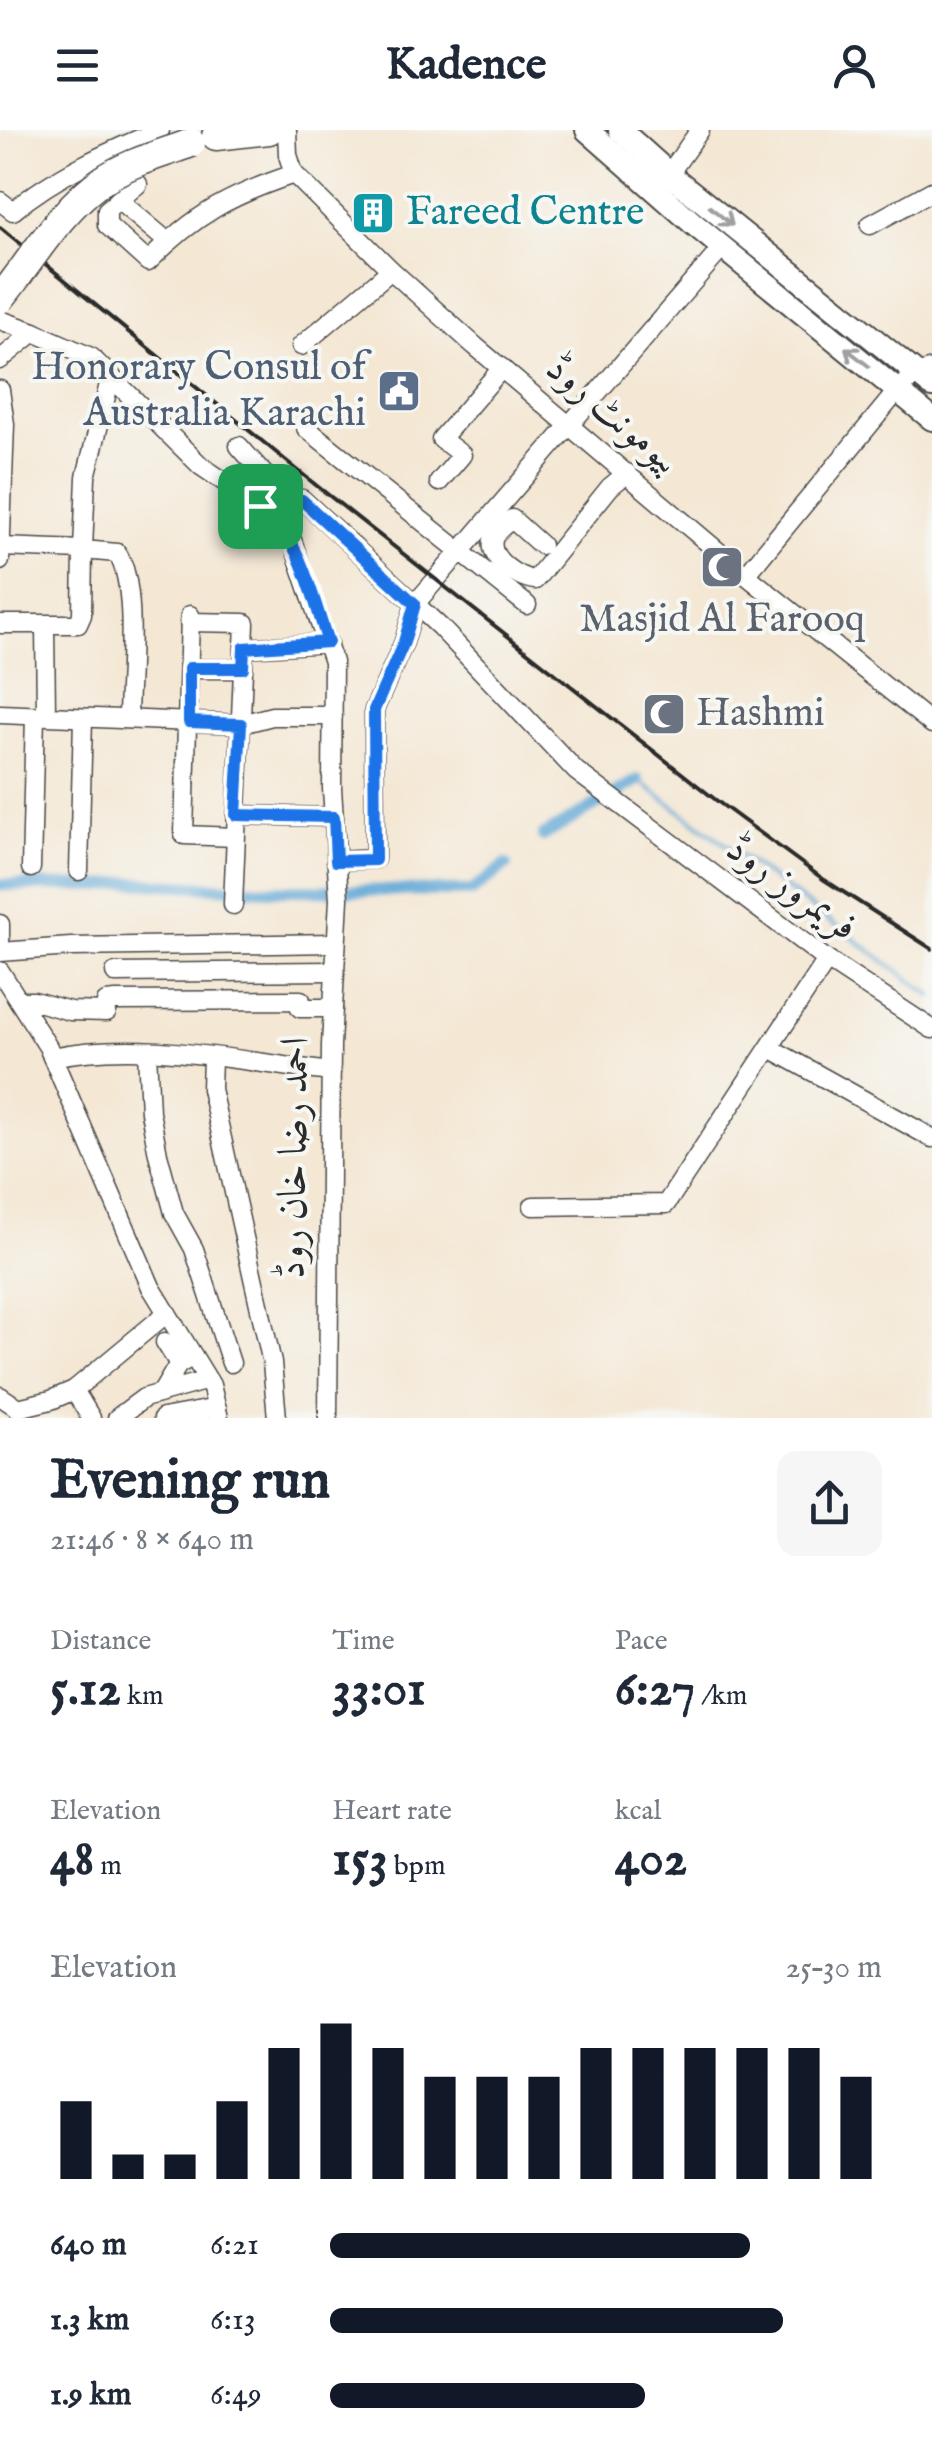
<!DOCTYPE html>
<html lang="en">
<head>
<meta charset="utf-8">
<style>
	body { margin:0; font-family:"IM FELL English",Amiri,serif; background:#f6f6f7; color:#1f2937; height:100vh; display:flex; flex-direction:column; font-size:38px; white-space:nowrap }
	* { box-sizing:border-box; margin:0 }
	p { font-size:32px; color:#747a83 }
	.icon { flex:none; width:55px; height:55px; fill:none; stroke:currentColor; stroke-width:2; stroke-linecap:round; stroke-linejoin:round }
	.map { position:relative; height:1288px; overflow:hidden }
	.sheet { display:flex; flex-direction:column; background:#fff; flex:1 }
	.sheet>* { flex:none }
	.pin { position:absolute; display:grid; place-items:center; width:85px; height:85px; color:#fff; margin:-42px; border-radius:20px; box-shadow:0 5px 15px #0006 }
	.round { display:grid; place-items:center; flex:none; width:105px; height:105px; border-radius:20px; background:#f6f6f7 }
	.headline { display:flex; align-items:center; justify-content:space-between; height:170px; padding:0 50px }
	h1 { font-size:55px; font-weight:800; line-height:75px }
	.stats { display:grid; grid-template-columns:repeat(3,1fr); gap:15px; height:170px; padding:10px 50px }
	.stats div { display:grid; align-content:center }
	.stats b { font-size:50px; font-weight:800 }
	.stats small { font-size:28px; font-weight:400 }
	.stats p { font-size:28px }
	.chart { height:280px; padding:20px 50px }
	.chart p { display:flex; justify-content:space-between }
	.chart svg { width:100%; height:180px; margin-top:10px; stroke:#111827; stroke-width:6 }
	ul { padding:0 50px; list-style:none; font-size:32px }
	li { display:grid; grid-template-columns:160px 120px 1fr; align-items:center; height:75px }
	li i { height:25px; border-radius:12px; background:#111827 }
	header { display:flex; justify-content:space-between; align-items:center; height:130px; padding:0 50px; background:#fff; font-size:45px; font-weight:800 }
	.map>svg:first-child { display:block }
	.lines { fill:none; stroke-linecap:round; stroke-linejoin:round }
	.stream { stroke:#5ea7d5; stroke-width:4 }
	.canal { stroke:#5ea7d5; stroke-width:12 }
	.minor-casing { stroke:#494744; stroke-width:21 }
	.major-casing { stroke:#494744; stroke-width:26 }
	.highway-casing { stroke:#494744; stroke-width:31 }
	.minor { stroke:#fff; stroke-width:18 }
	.major { stroke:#fff; stroke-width:22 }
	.highway { stroke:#fff; stroke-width:28 }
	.rail { stroke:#2b2b2b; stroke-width:4 }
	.highway-bridge-casing { stroke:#494744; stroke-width:31; stroke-linecap:butt }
	.highway-bridge { stroke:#fff; stroke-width:28 }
	.oneway { stroke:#a0a0a0 }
	.route-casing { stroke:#fff; stroke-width:20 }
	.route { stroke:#1a73e8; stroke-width:12 }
	.labels { text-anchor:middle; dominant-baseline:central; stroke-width:8; stroke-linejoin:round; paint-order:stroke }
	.culture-label { font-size:40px; fill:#0d838f; stroke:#f6f6f2; text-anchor:start }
	.service-label { font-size:40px; fill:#4e5e75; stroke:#f6f6f2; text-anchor:end }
	.street-label { font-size:40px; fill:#2b2b2b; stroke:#f6f6f2 }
	.worship-label { font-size:40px; fill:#5b616d; stroke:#f6f6f2 }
</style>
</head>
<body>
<header><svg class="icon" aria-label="menu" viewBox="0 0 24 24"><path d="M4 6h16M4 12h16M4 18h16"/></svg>Kadence<svg class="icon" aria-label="person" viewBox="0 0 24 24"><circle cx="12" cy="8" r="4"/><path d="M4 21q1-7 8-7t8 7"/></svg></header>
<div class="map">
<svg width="932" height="1288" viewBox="0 0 932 1288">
	<rect width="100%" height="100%" fill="#f6f6f2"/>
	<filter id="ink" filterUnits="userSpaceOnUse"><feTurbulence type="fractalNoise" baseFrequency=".01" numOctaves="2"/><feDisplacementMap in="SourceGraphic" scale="20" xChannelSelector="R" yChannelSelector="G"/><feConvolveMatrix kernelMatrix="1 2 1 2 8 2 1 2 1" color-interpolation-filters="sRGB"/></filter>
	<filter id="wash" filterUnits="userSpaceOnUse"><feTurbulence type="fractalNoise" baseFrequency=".0048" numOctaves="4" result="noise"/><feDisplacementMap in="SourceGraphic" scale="40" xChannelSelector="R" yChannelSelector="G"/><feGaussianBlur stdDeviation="2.25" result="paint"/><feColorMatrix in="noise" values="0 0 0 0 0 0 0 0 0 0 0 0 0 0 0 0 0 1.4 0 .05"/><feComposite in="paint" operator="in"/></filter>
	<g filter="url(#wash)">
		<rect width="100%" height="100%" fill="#f4e7d3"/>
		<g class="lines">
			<polyline class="stream" points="638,650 932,866"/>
			<g class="canal">
				<polyline points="543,706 638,650"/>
				<polyline points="0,755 101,756 127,752 266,760 472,761 506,735"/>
			</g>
		</g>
	</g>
	<g filter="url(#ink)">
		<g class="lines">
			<g class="minor-casing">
				<g id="minor">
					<polyline points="287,0 288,25 294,44 391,140 475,216 746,445 932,594"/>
					<polyline points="669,44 700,0"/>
					<path d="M138 54 107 80V95L148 132C195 84 231 65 294 44"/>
					<polyline points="118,70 168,112"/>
					<path d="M0 71 13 81C54 46 110 21 160 0"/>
					<polyline points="870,95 932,61"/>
					<polyline points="0,190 34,202"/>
					<polyline points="301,216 391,140"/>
					<polyline points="0,230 34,202 91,227 201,336 260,376 286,369 302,369 440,497 576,641 827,830 932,899"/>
					<path d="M111 246 86 347 83 420 117 423C139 455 128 549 128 589"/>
					<polyline points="0,260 5,294 0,431"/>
					<polyline points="306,298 527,475"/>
					<polyline points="239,316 286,369"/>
					<polyline points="439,352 462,325 441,309 502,238"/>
					<polyline points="260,376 275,388 292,410 333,532 332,658 339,769 331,915 328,1288"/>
					<path d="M541 415 512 389C506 394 497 400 494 407 485 428 519 449 535 450L610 357 627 343"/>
					<polyline points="746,445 898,260 916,244 932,239"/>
					<polyline points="190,485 184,705 235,707"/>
					<polyline points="189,492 245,493 233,775"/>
					<polyline points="0,494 78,494 82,485 83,420 0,417"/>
					<polyline points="45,496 46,585"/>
					<polyline points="244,518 328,513"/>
					<polyline points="189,539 243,539"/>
					<polyline points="0,584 241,594 272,586 333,586"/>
					<polyline points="236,685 334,687"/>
					<polyline points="336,731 375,729 374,580 404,512 415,474 723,117"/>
					<polyline points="31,738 35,586"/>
					<polyline points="79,741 83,588"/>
					<polyline points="0,794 0,812"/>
					<polyline points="0,822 71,817 336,813"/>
					<polyline points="0,841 48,917 151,1157 211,1255 219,1288"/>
					<polyline points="115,843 335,841"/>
					<polyline points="19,871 34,871 70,881 107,882 106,872 116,871 301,870 300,878 333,878"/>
					<polyline points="770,918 932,1008"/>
					<polyline points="147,921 150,982 158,1024 174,1083 194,1119 231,1233"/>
					<path d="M52 927C143 908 240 932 331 942"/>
					<polyline points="212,927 211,959 272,1233 277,1288"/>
					<polyline points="533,1076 666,1074 827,830"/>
					<polyline points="165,1212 179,1234"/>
					<polyline points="74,1260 91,1288"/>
					<polyline points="162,1262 178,1235 193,1226"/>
					<polyline points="0,1266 18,1278 51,1270 74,1260 167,1183"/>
					<polyline points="117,1288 144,1268 208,1250"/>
					<polyline points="163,1288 217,1278"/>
				</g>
			</g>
			<g class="major-casing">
				<g id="major">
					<polyline points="587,0 695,95 932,289"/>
					<polyline points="620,0 669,44 932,256"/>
				</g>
			</g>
			<g class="highway-casing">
				<polyline id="highway" points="216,6 269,0"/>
			</g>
			<use href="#minor" class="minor"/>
			<use href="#major" class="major"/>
			<use href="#highway" class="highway"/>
			<polyline class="rail" points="0,97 317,356 721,674 823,749 932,819"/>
			<g class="highway-bridge-casing">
				<path id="highway-bridge" d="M0 169C32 130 61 78 103 50 129 32 162 24 191 13"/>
			</g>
			<use href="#highway-bridge" class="highway-bridge"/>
		</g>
		<defs><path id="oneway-shaft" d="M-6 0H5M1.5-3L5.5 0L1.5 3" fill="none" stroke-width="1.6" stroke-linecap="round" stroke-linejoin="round" transform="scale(2.5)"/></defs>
		<g class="oneway">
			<use href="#oneway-shaft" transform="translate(721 86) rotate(39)"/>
			<use href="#oneway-shaft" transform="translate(857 227) rotate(-142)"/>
		</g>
	</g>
	<g class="lines" filter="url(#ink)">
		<g class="route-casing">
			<path id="route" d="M286 369 302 370 415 474 404 512 374 580 375 730 336 731 334 687 236 685 241 594 189 592V538H243L244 518 328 512C311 464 302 409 260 376Z"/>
		</g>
		<use href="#route" class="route"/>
	</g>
	<defs>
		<g id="building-square" transform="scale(2.25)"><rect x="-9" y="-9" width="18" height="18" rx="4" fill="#0f9aa8" stroke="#f6f6f2"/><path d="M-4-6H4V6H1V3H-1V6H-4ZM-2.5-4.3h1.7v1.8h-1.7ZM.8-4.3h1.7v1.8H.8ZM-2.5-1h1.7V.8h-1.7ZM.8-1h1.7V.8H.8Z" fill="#fff"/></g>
		<g id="civic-square" transform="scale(2.25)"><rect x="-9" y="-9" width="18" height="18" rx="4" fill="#5c6f8a" stroke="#f6f6f2"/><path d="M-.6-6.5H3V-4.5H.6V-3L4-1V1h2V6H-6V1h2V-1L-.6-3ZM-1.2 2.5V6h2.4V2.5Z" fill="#fff"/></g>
		<g id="mosque-square" transform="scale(2.25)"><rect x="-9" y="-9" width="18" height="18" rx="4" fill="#6b7280" stroke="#f6f6f2"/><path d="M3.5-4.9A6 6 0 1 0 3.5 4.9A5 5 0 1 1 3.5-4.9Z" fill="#fff"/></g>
	</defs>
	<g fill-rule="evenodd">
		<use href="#building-square" x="373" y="83"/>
		<use href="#civic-square" x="399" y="261"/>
		<use href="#mosque-square" x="722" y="437"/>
		<use href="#mosque-square" x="664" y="584"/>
	</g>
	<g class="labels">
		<g class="culture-label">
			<text x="406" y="83">Fareed Centre</text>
		</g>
		<g class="service-label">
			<text x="366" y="238">Honorary Consul of<tspan x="366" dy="46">Australia Karachi</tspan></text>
		</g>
		<g class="street-label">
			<text transform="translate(612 285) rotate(40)">بیومونٹ روڈ</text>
			<text transform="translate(791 759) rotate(36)">فریمروز روڈ</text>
			<text transform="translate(295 1028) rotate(-89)">احمد رضا خان روڈ</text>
		</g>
		<g class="worship-label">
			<text x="722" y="490">Masjid Al Farooq</text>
			<text x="696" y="584" text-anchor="start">Hashmi</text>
		</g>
	</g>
</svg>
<div class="pin" style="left:260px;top:376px;background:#1e9e55"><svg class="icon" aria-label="arrive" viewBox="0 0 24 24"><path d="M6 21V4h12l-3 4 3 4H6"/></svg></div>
</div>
<section class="sheet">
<div class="headline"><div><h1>Evening run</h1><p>21:46 · 8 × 640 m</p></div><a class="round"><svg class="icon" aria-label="share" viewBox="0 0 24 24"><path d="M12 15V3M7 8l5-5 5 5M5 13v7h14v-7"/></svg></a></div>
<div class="stats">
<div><p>Distance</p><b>5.12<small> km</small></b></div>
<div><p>Time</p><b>33:01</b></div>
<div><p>Pace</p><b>6:27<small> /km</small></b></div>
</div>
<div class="stats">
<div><p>Elevation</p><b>48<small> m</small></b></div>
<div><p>Heart rate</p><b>153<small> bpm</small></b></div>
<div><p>kcal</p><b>402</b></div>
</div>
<div class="chart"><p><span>Elevation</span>25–30 m</p>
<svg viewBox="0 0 160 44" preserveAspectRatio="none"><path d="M5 44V25M15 44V38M25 44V38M35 44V25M45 44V12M55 44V6M65 44V12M75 44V19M85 44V19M95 44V19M105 44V12M115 44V12M125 44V12M135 44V12M145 44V12M155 44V19"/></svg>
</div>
<ul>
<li><b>640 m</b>6:21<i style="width:76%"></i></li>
<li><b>1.3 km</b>6:13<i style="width:82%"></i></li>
<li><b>1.9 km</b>6:49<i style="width:57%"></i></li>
</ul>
</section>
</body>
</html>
